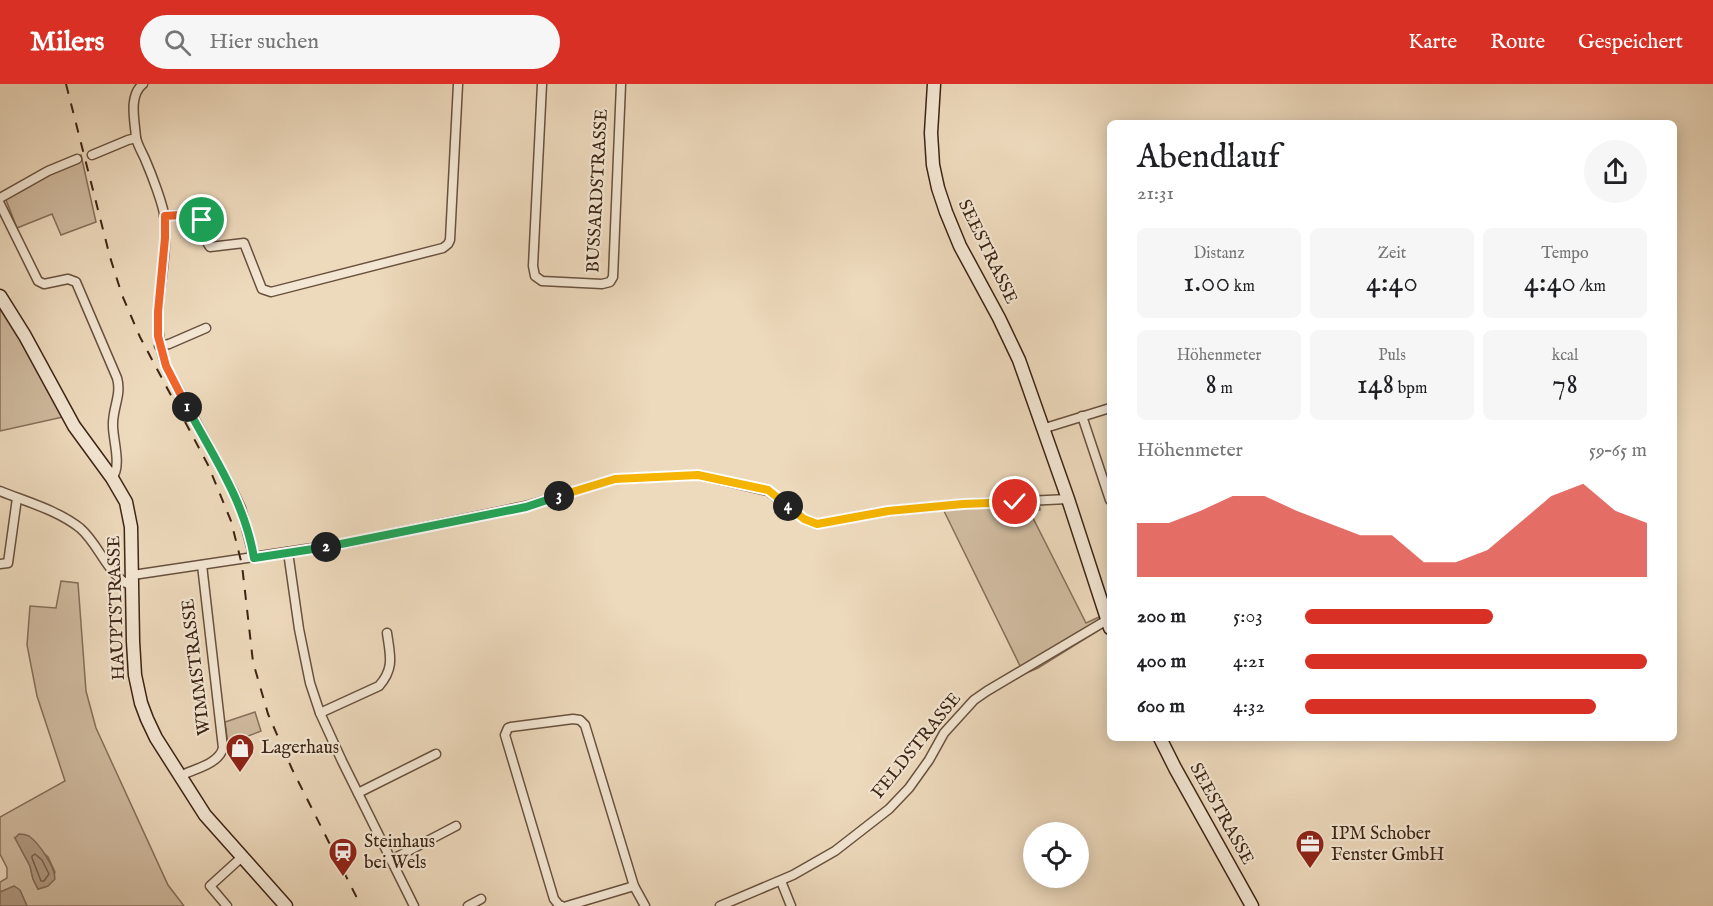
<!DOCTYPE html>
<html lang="de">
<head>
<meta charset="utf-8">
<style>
	body { margin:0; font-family:"IM FELL English",serif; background:#f6f6f6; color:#202124; height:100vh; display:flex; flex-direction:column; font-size:22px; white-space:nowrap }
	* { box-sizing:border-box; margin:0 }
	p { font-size:20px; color:#757577 }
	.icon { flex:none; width:33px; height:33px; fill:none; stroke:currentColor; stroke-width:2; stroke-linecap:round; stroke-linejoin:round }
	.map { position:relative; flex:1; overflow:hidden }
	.panel { position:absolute; left:1107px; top:36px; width:570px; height:621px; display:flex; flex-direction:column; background:#fff; border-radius:9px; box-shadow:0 3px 15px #0003 }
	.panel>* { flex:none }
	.controls { position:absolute; left:1023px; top:738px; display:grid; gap:12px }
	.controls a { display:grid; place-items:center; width:66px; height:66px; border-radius:50%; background:#fff; box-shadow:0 3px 15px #0003; font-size:30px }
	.pin { position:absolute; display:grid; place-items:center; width:51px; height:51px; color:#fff; margin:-26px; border:3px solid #fff; border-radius:50%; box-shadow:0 2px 6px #0007 }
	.km { position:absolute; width:30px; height:30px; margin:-15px; border-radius:50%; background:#222; color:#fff; font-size:16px; line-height:30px; text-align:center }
	.round { display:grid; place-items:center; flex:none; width:63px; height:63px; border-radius:32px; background:#f6f6f6 }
	.overview { display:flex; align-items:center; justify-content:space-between; height:102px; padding:0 30px }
	h1 { font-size:33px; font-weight:600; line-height:45px }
	.stats { display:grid; grid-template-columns:repeat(3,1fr); gap:9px; height:102px; padding:6px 30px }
	.stats div { display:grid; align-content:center; border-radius:9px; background:#f6f6f6; text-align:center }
	.stats b { font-size:30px; font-weight:600 }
	.stats small { font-size:16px; font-weight:400 }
	.stats p { font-size:16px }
	.chart { height:168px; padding:12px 30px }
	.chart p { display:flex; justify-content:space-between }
	.chart svg { width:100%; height:108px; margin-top:6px; fill:#d93025; opacity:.7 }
	ul { padding:0 30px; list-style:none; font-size:20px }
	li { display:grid; grid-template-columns:96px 72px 1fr; align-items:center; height:45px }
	li i { height:15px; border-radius:8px; background:#d93025 }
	header { display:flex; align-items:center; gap:36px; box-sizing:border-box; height:84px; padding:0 30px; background:#d93025; color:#fff }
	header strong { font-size:28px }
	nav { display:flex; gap:33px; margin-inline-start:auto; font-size:21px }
	.search { width:420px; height:54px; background:#f6f6f6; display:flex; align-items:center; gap:15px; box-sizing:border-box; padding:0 21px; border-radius:33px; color:#757577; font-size:22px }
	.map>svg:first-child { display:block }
	.green { fill:#cfba9f; stroke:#866f5a; stroke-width:1.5; fill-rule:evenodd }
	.water { fill:#b19b83; stroke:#836b57; stroke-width:1.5 }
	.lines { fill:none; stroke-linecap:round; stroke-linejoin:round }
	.shore { stroke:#77604c; stroke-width:1.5 }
	.street-casing { stroke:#69513e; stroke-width:11 }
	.secondary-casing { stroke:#3d2414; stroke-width:15 }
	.street { stroke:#f3e6d3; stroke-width:8 }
	.secondary { stroke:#f3e6d3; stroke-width:12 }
	.rail { stroke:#3d2414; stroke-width:2; stroke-dasharray:10 10; stroke-linecap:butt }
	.split-1-casing { stroke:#fff; stroke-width:12 }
	.split-2-casing { stroke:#fff; stroke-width:12 }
	.split-3-casing { stroke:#fff; stroke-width:12 }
	.split-4-casing { stroke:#fff; stroke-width:12 }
	.split-5-casing { stroke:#fff; stroke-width:12 }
	.split-1 { stroke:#f0652b; stroke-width:8 }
	.split-2 { stroke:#22a559; stroke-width:8 }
	.split-3 { stroke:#22a559; stroke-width:8 }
	.split-4 { stroke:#f5b400; stroke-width:8 }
	.split-5 { stroke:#f5b400; stroke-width:8 }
	.labels { text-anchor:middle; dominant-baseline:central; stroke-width:4.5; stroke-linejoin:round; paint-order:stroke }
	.street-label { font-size:18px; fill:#3d2414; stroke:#f3e6d3 }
	.poi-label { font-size:18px; fill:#3d2414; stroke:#f3e6d3; text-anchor:start }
</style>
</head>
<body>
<header>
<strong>Milers</strong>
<div class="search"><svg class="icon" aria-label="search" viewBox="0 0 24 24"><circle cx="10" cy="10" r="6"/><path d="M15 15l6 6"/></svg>Hier suchen</div>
<nav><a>Karte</a><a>Route</a><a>Gespeichert</a></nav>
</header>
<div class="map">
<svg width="1713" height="822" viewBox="0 0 1713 822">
	<rect width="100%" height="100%" fill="#edd9bc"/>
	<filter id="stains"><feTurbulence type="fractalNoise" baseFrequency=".00333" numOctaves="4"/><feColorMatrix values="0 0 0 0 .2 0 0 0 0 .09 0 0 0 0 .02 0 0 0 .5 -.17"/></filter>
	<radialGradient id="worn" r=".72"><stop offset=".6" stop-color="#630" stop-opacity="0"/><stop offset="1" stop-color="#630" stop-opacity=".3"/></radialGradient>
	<g class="green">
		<polygon points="81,71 96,138 61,151 52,130 17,144 3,108 59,78"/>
		<polygon points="0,217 63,333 0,347"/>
		<polygon points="1039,419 1040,426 1030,428 1086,539 1099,533 1104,543 1038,584 1024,590 943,425"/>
		<path d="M61 497 78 499 86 607 96 644 168 801 184 822H27L20 807 14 802 0 808V798L7 794V784L0 770V733L65 697 37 612 27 561 30 522 56 524ZM15 754 41 767 48 773 55 788C52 798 49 803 38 805L33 795 30 782Z"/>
		<polygon points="255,628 261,647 228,660 225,638"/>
	</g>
	<g class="water">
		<path d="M19 750C22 750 27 751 29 752 39 759 55 783 55 795L48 802 38 805 33 795 30 782 15 754Z"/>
		<polygon points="14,802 20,806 27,822 0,822 0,808"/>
	</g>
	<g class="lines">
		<polygon class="shore" points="35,770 42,776 49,790 44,797 41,797 32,774 32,772"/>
		<g class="street-casing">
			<g id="street">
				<polyline points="542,0 533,182 535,192 542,197 602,200 610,198 613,193 621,0"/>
				<path d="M136 54C135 37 128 12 143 0"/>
				<path d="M92 71 128 56 136 54C138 62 142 68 145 75 151 89 164 122 165 136 169 186 147 234 166 282L233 407 241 424 254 474"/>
				<polyline points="0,114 48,87 77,75"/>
				<path d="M0 120 38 197 44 200 68 195 76 198 117 294C122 311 112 325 113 342 113 356 122 383 112 394"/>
				<polyline points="164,132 185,130 201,132 208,160 210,163 244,159 262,205 271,208 443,164 448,160 450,156 458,0"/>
				<polyline points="159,262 169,260 206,244"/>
				<polyline points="1082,332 1110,416"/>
				<polyline points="1042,345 1110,324"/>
				<path d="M0 407C27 418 57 426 80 444 100 461 107 492 132 502"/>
				<polyline points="288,468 299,545 310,599 320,629 342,677 414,822"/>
				<polyline points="0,480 8,479 17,414"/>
				<polyline points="133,491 347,459 526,422 615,395 698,391 768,407 804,435 817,440 888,427 963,420 1068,415"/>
				<path d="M320 629 379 602C395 584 390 571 387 549"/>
				<path d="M180 692C194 685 219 680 223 664L202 481"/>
				<polyline points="358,709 436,670"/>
				<polyline points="391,776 456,742"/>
				<polyline points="781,797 791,822"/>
				<polyline points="227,822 210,802 243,772"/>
				<polyline points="468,822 481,815"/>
				<polyline points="562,822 559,821 554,815 505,651 508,644 511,643 573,635 580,636 585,641 634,802 645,822"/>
				<polyline points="567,822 634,802"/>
				<polyline points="720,822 793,791 835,767 889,725 909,704 929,676 944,649 974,616 987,607 1107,536"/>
			</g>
		</g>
		<g class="secondary-casing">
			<g id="secondary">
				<polyline points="934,0 931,49 933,81 938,104 946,128 960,162 999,234 1019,276 1068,415 1110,544"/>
				<polyline points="0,212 25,252 74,342 112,394 126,418 131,443 133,557 135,591 141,619 147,635 156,654 205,731 286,822"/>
				<polyline points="1160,654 1175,684 1252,822"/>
			</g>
		</g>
		<use href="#street" class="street"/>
		<use href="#secondary" class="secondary"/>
		<polyline class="rail" points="66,0 110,173 122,211 140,253 208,381 231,437 242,481 253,578 268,630 292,685 361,822"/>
	</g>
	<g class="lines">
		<g class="split-1-casing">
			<polyline id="split-1" points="187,323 166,282 158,252 158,228 165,154 165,132 196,130 201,132 202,136"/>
		</g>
		<g class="split-2-casing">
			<path id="split-2" d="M187 323C213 372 245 418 254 474L326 463"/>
		</g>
		<g class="split-3-casing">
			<polyline id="split-3" points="326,463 526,423 559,412"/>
		</g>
		<g class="split-4-casing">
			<polyline id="split-4" points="559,412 615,395 698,391 768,406 788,422"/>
		</g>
		<g class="split-5-casing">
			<polyline id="split-5" points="788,422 804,435 817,440 888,427 963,420 1015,418"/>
		</g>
		<use href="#split-1" class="split-1"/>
		<use href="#split-2" class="split-2"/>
		<use href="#split-3" class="split-3"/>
		<use href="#split-4" class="split-4"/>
		<use href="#split-5" class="split-5"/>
	</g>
	<defs>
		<g id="shop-pin" transform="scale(1.5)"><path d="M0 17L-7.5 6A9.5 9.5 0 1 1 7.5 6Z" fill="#8f2418" stroke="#f3e6d3"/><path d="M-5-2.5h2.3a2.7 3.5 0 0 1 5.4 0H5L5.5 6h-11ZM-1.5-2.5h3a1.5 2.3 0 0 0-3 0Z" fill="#fff"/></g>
		<g id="office-pin" transform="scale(1.5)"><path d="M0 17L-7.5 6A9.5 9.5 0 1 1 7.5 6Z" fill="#8f2418" stroke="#f3e6d3"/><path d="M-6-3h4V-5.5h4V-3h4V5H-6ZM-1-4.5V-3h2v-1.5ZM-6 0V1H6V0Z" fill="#fff"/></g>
		<g id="station-pin" transform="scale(1.5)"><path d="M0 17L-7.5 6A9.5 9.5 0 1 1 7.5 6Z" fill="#8f2418" stroke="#f3e6d3"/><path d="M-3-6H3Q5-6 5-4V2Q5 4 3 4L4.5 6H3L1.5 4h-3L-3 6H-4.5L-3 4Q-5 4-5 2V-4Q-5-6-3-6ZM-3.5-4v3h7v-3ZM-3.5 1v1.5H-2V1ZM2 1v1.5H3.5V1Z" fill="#fff"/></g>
	</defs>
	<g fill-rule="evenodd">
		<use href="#shop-pin" x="240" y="664"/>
		<use href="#office-pin" x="1310" y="760"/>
		<use href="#station-pin" x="343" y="768"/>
	</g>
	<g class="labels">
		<g class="street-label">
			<text transform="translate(598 107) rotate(-87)">BUSSARDSTRASSE</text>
			<text transform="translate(987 168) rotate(64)">SEESTRASSE</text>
			<text transform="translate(117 524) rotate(-92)">HAUPTSTRASSE</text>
			<text transform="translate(197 583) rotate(-97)">WIMMSTRASSE</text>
			<text transform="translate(917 662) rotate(-51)">FELDSTRASSE</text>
			<text transform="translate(1221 730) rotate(61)">SEESTRASSE</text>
		</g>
		<g class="poi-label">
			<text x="261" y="664">Lagerhaus</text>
			<text x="1331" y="750">IPM Schober<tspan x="1331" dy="21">Fenster GmbH</tspan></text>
			<text x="364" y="758">Steinhaus<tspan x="364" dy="21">bei Wels</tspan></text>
		</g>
	</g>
	<rect width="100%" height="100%" filter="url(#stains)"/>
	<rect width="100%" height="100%" fill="url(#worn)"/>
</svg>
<div class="controls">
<a><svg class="icon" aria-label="locate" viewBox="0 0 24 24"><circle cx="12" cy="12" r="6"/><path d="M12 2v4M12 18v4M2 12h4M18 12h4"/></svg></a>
</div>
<div class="pin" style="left:202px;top:136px;background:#1e9e55"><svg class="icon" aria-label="arrive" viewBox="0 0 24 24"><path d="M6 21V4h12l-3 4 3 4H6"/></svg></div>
<div class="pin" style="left:1015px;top:418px;background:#d93025"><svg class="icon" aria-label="check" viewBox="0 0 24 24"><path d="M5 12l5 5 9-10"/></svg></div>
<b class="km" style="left:187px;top:323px">1</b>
<b class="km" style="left:326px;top:463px">2</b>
<b class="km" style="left:559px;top:412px">3</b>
<b class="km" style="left:788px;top:422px">4</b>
<section class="panel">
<div class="overview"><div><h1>Abendlauf</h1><p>21:31</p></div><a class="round"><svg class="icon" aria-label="share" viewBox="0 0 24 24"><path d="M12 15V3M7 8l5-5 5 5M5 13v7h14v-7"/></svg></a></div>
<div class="stats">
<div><p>Distanz</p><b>1.00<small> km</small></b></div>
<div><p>Zeit</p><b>4:40</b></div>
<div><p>Tempo</p><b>4:40<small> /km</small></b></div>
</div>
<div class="stats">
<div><p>Höhenmeter</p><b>8<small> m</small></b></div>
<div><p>Puls</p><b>148<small> bpm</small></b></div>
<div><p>kcal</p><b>78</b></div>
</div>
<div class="chart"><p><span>Höhenmeter</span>59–65 m</p>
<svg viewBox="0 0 160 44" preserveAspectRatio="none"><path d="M0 44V22L10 22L20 17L30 11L40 11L50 17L60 22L70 27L80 27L90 38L100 38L110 33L120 22L130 11L140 6L150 17L160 22V44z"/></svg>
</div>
<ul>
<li><b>200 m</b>5:03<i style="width:55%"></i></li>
<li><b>400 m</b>4:21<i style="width:100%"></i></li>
<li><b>600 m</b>4:32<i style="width:85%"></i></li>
</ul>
</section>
</div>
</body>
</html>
